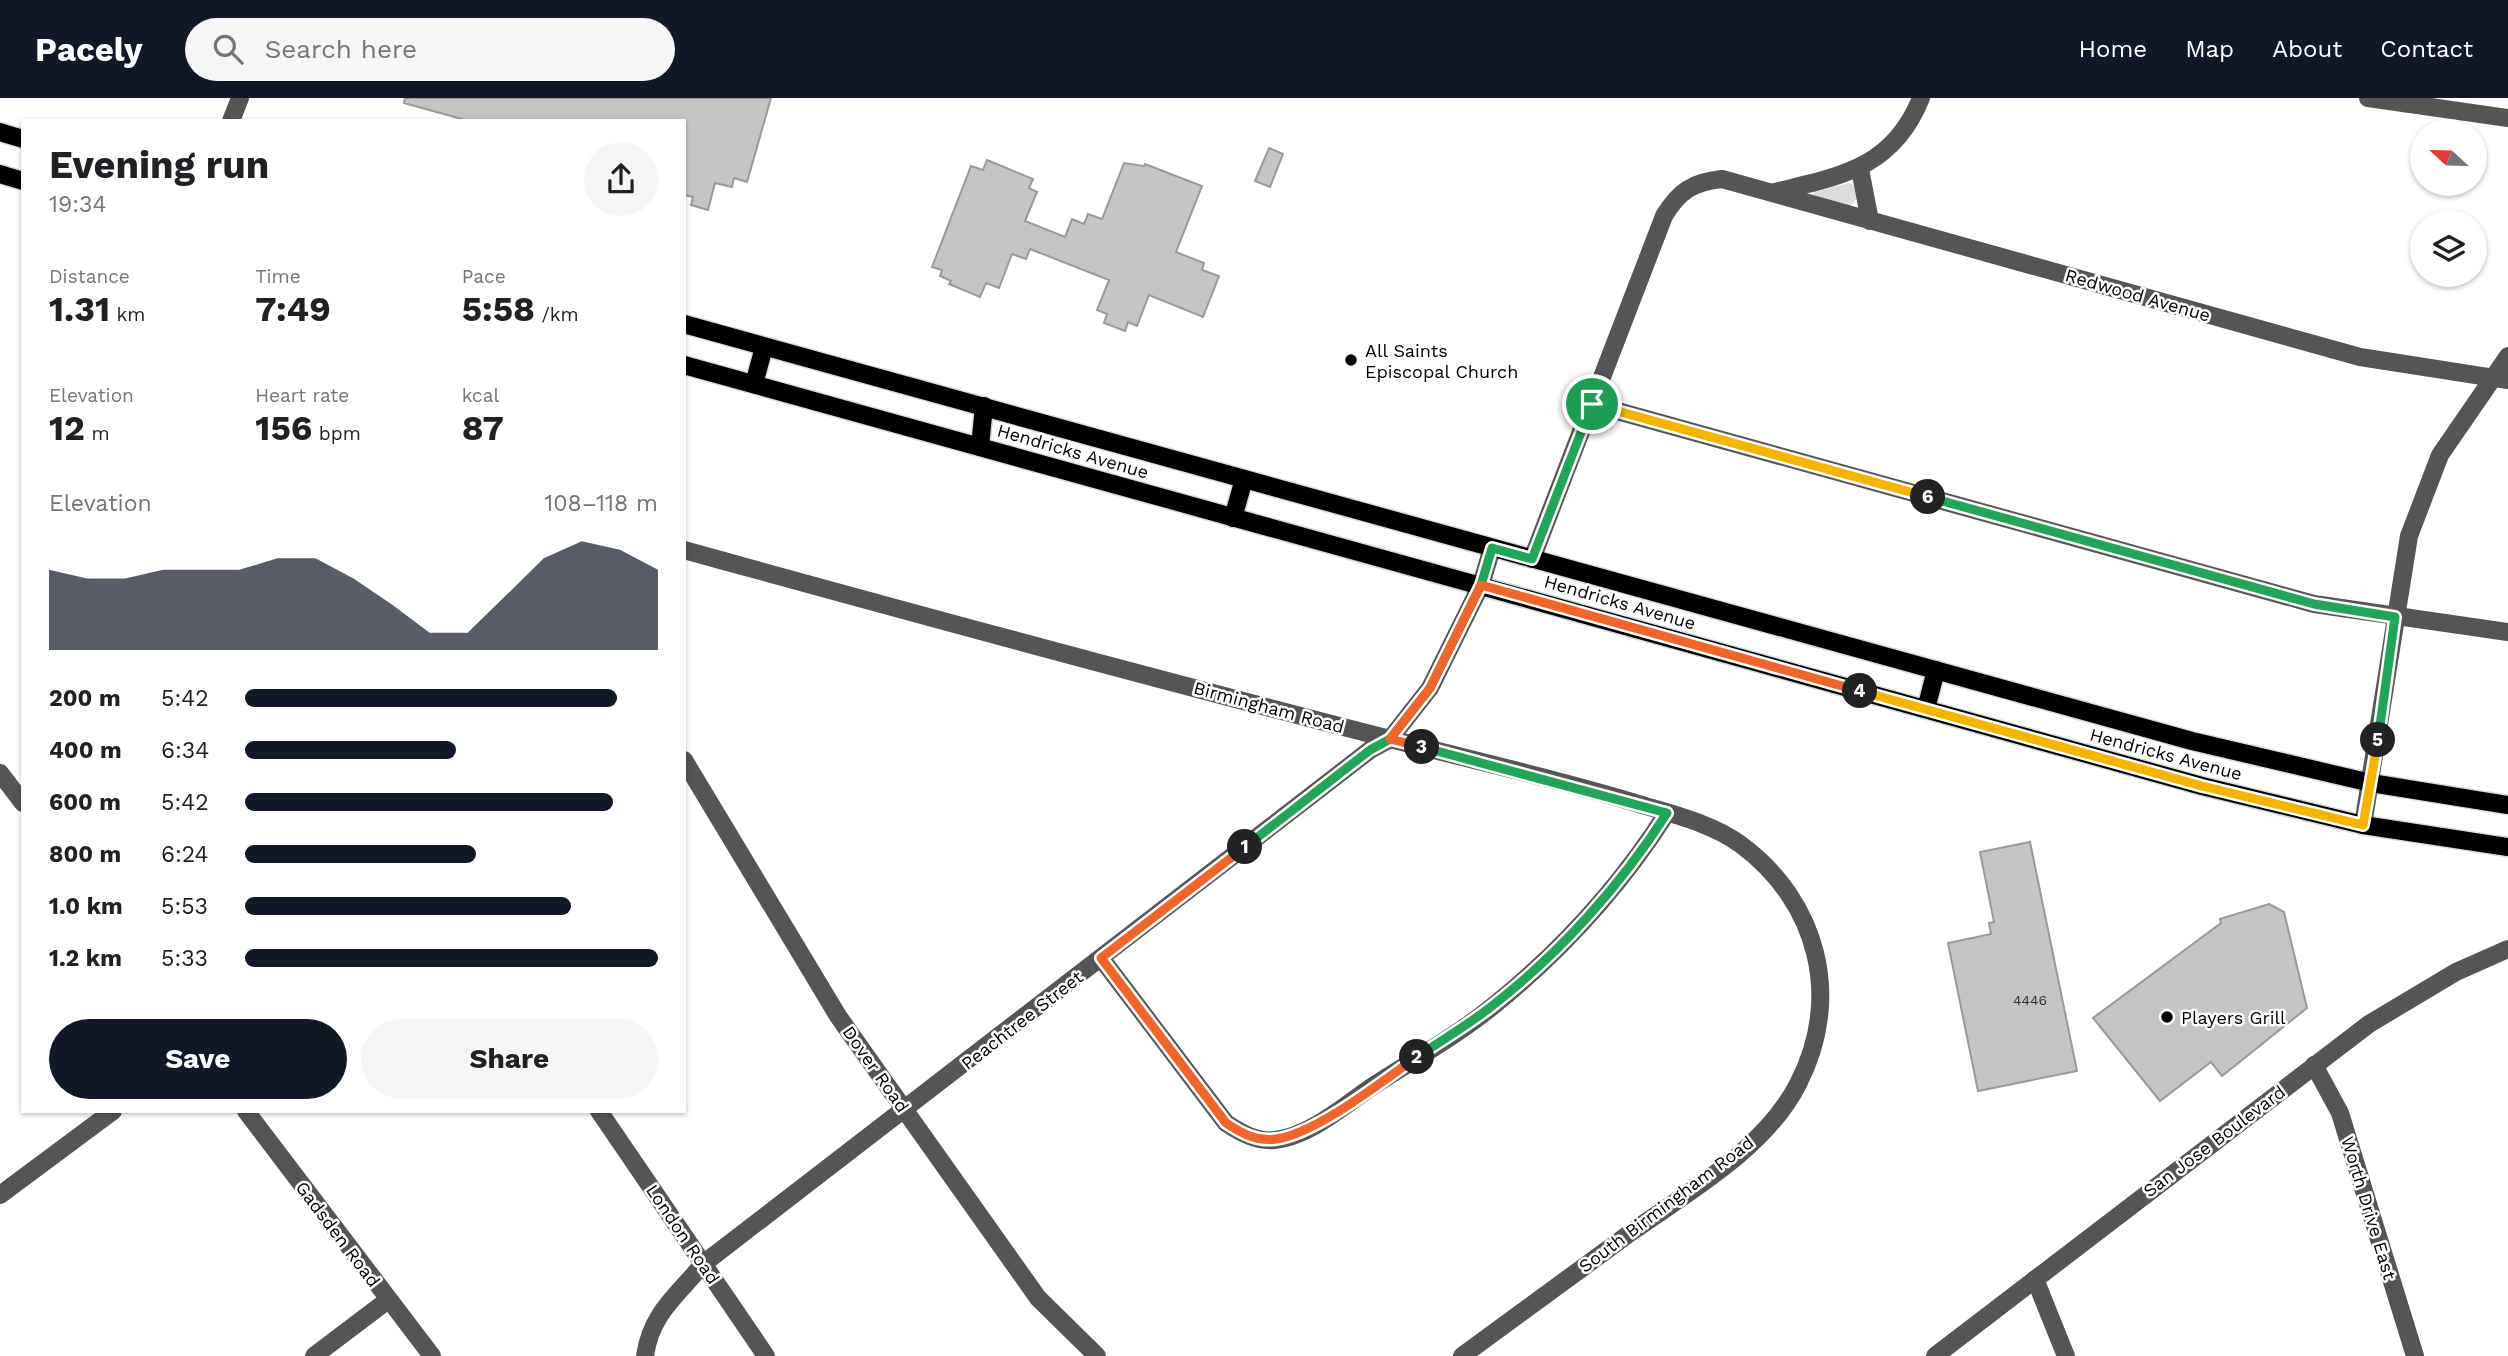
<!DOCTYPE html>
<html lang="en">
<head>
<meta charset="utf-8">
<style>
	body { margin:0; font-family:"Work Sans",sans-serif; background:#f6f6f6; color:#202124; height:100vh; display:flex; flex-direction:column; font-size:26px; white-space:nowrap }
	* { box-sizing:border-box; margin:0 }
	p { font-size:23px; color:#757577 }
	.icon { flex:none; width:38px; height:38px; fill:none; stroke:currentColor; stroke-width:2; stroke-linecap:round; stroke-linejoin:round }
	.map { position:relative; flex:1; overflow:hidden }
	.drawer { position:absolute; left:21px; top:21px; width:665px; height:994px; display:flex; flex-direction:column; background:#fff; border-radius:0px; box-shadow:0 2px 5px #0004 }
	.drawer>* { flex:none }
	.needle { width:46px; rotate:292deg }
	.controls { position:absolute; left:2410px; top:21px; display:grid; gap:14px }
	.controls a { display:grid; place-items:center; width:77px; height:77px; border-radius:50%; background:#fff; box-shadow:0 2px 5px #0004; font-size:35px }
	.pin { position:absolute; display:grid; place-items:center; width:60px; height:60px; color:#fff; margin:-30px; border:4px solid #fff; border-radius:50%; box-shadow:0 2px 7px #0007 }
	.km { position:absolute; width:35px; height:35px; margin:-18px; border-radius:50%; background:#222; color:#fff; font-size:19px; line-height:35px; text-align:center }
	.round { display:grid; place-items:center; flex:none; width:74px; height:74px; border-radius:37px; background:#f6f6f6 }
	.summary { display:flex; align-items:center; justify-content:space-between; height:119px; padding:0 28px }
	h1 { font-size:38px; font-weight:700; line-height:52px }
	.metrics { display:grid; grid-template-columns:repeat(3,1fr); gap:10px; height:119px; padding:7px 28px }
	.metrics div { display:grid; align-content:center }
	.metrics b { font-size:35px; font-weight:700 }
	.metrics small { font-size:19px; font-weight:400 }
	.metrics p { font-size:19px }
	.chart { height:196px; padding:14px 28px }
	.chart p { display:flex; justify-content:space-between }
	.chart svg { width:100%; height:126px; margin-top:7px; fill:#111827; opacity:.7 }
	.button { display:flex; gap:14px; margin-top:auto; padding:14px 28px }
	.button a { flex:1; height:80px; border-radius:42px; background:#111827; color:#fff; font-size:28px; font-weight:700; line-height:80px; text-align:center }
	.button a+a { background:#f6f6f6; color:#202124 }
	ul { padding:0 28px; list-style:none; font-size:23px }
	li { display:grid; grid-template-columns:112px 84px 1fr; align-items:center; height:52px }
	li i { height:18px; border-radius:9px; background:#111827 }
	header { display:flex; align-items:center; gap:42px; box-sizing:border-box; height:98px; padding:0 35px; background:#111827; color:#fff }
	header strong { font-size:33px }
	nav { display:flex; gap:38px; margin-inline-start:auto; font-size:24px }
	.search { width:490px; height:63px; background:#f6f6f6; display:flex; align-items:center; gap:18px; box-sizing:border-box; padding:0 24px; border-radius:38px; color:#757577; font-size:26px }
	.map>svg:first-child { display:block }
	.green { fill:#dcdcdc }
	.building { fill:#c4c4c4; stroke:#999; stroke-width:2 }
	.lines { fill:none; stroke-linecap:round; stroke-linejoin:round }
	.major-casing { stroke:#dbdbdb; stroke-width:21 }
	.minor { stroke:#555; stroke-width:18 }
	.major { stroke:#000; stroke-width:18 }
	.split-1-casing { stroke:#fff; stroke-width:14 }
	.split-2-casing { stroke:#fff; stroke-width:14 }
	.split-3-casing { stroke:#fff; stroke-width:14 }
	.split-4-casing { stroke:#fff; stroke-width:14 }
	.split-5-casing { stroke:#fff; stroke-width:14 }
	.split-6-casing { stroke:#fff; stroke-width:14 }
	.split-7-casing { stroke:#fff; stroke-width:14 }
	.split-1 { stroke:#22a559; stroke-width:9 }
	.split-2 { stroke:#f0652b; stroke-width:9 }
	.split-3 { stroke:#22a559; stroke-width:9 }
	.split-4 { stroke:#f0652b; stroke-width:9 }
	.split-5 { stroke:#f5b400; stroke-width:9 }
	.split-6 { stroke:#22a559; stroke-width:9 }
	.split-7 { stroke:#f5b400; stroke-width:9 }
	.poi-dot { fill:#000; stroke:#fff; stroke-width:2.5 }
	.labels { text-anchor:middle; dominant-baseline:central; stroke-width:5; stroke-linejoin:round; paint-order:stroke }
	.number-label { font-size:14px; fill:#313131 }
	.street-label { font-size:18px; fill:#000; stroke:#fff }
	.poi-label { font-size:18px; fill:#000; stroke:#fff; text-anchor:start }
</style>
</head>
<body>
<header>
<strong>Pacely</strong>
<div class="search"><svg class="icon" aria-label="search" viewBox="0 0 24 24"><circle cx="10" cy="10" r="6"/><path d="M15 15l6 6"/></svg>Search here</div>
<nav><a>Home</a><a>Map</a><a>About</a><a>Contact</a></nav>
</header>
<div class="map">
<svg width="2508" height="1258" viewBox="0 0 2508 1258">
	<rect width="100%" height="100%" fill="#fff"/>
	<polygon class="green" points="1849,85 1856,88 1859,99 1847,110 1814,99 1814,94"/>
	<g class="building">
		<polygon points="405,0 771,0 747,84 734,80 732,89 715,85 708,112 691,107 693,99 684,97 684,23 469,23 404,5"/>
		<polygon points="1269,50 1283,56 1270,89 1255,83"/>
		<polygon points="987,62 1033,81 1029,90 1037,94 1025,123 1065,139 1072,121 1084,126 1088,116 1102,121 1124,65 1144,68 1145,66 1202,88 1176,154 1204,165 1202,172 1219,178 1203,219 1149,197 1137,228 1128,224 1125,233 1104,225 1107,216 1097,212 1109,182 1030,151 1026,161 1012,156 999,190 986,185 980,199 949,186 951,183 940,178 942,172 932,169 971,68 983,72"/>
		<polygon points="2030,744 2077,973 1978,993 1948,845 1991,836 1989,825 1994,824 1980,754"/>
		<polygon points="2269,806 2284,814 2307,910 2222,978 2211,964 2160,1003 2093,920 2221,825 2220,821"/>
	</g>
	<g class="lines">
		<g class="major-casing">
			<g id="major">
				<polyline points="0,34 23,41"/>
				<polyline points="0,76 23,83"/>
				<polyline points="684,226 2192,643 2371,685 2508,707"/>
				<polyline points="684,267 2202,688 2363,727 2508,749"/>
				<polyline points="754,286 764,249"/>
				<polyline points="980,349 984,308"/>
				<polyline points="1233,420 1244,381"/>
				<polyline points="1926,611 1936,572"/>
			</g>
		</g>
		<g class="minor">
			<polyline points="2368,0 2508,20"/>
			<polyline points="231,23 240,0"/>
			<polyline points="1860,71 1870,123"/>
			<path d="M1775 94C1841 78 1893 70 1921 0"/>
			<polyline points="1592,306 2314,506 2508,534"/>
			<path d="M684 452C923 518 1162 583 1402 644 1481 664 1561 682 1639 706 1672 716 1711 725 1740 746 1818 803 1843 900 1798 986 1765 1051 1688 1094 1630 1135 1574 1176 1518 1217 1462 1258"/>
			<path d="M1532 461 1664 118C1679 93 1693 84 1722 81L2360 259 2508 282"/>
			<polyline points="684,662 838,918 1038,1200 1097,1258"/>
			<polyline points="0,675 23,705"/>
			<polyline points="2363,727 2409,438 2440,357 2508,258"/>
			<path d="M1101 860 1226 1025C1241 1035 1257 1044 1275 1042 1310 1038 1345 1007 1373 988 1413 962 1456 938 1493 908 1560 854 1621 787 1667 715"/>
			<polyline points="2314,967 2340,1015 2415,1258"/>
			<polyline points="246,1013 432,1258"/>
			<polyline points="599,1013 766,1258"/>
			<polyline points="0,1097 113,1013"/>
			<polyline points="2035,1181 2066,1258"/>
			<polyline points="314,1258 388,1202"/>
			<path d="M645 1258C651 1215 677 1198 703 1166L1370 652 1390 641 1430 590 1481 487 1492 450"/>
			<polyline points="1935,1258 2369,926 2456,874 2508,851"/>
		</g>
		<use href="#major" class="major"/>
	</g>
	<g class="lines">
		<g class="split-1-casing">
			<polyline id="split-1" points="1245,749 1370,652 1390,641 1430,590 1481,487 1492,450 1532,461 1592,306"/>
		</g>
		<g class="split-2-casing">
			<path id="split-2" d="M1245 749 1101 860 1226 1025C1241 1035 1257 1044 1276 1041 1316 1036 1382 983 1417 959"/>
		</g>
		<g class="split-3-casing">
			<path id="split-3" d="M1417 959C1442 942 1468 927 1492 908 1560 855 1621 787 1667 715L1422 649"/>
		</g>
		<g class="split-4-casing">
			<polyline id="split-4" points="1422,649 1390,641 1430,590 1481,487 1860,593"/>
		</g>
		<g class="split-5-casing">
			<polyline id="split-5" points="1860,593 2202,688 2363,727 2378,642"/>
		</g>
		<g class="split-6-casing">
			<polyline id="split-6" points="1928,399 2314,506 2395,519 2378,642"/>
		</g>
		<g class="split-7-casing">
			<polyline id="split-7" points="1592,306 1928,399"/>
		</g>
		<use href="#split-1" class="split-1"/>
		<use href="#split-2" class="split-2"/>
		<use href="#split-3" class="split-3"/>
		<use href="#split-4" class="split-4"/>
		<use href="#split-5" class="split-5"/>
		<use href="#split-6" class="split-6"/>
		<use href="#split-7" class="split-7"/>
	</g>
	<g class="poi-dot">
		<circle cx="1351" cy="262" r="7"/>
		<circle cx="2167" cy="919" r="7"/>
	</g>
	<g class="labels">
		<g class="number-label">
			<text x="2030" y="902">4446</text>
		</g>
		<g class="street-label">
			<text transform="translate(2138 197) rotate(16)">Redwood Avenue</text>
			<text transform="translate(1073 353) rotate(16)">Hendricks Avenue</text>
			<text transform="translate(1620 504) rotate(16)">Hendricks Avenue</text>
			<text transform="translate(1269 609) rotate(15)">Birmingham Road</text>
			<text transform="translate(2166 656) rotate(15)">Hendricks Avenue</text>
			<text transform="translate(1022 922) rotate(-38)">Peachtree Street</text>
			<text transform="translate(876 971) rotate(55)">Dover Road</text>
			<text transform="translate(2214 1043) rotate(-37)">San Jose Boulevard</text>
			<text transform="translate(1666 1106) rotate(-37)">South Birmingham Road</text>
			<text transform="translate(2369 1110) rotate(73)">Worth Drive East</text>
			<text transform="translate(338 1136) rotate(53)">Gadsden Road</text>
			<text transform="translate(683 1136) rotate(56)">London Road</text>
		</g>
		<g class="poi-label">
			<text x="1365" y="252">All Saints<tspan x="1365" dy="21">Episcopal Church</tspan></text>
			<text x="2181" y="919">Players Grill</text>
		</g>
	</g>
</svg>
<div class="controls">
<a><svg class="needle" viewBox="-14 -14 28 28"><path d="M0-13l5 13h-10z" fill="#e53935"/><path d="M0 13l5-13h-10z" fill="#757577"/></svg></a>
<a><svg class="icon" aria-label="layers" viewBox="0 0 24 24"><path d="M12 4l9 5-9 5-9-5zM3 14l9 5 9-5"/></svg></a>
</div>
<div class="pin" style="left:1592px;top:306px;background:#1e9e55"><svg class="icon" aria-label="arrive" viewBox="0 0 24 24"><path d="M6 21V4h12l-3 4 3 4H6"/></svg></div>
<b class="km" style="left:1245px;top:749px">1</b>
<b class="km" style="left:1417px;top:959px">2</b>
<b class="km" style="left:1422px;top:649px">3</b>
<b class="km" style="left:1860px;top:593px">4</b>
<b class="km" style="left:2378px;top:642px">5</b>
<b class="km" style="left:1928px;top:399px">6</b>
<section class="drawer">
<div class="summary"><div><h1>Evening run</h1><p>19:34</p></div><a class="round"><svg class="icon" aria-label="share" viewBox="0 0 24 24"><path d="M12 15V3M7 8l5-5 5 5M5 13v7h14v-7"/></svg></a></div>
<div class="metrics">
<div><p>Distance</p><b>1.31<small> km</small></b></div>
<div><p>Time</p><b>7:49</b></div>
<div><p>Pace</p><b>5:58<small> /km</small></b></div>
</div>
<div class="metrics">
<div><p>Elevation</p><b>12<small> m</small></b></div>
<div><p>Heart rate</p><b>156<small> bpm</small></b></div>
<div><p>kcal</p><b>87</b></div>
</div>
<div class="chart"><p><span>Elevation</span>108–118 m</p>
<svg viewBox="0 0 160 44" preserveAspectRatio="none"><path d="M0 44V16L10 19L20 19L30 16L40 16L50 16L60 12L70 12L80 19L90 28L100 38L110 38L120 25L130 12L140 6L150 9L160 16V44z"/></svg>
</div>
<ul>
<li><b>200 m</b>5:42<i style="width:90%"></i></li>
<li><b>400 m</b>6:34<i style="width:51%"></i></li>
<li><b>600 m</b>5:42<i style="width:89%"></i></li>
<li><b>800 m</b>6:24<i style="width:56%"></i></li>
<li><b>1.0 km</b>5:53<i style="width:79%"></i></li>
<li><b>1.2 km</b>5:33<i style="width:100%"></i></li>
</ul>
<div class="button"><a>Save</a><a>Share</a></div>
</section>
</div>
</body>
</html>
